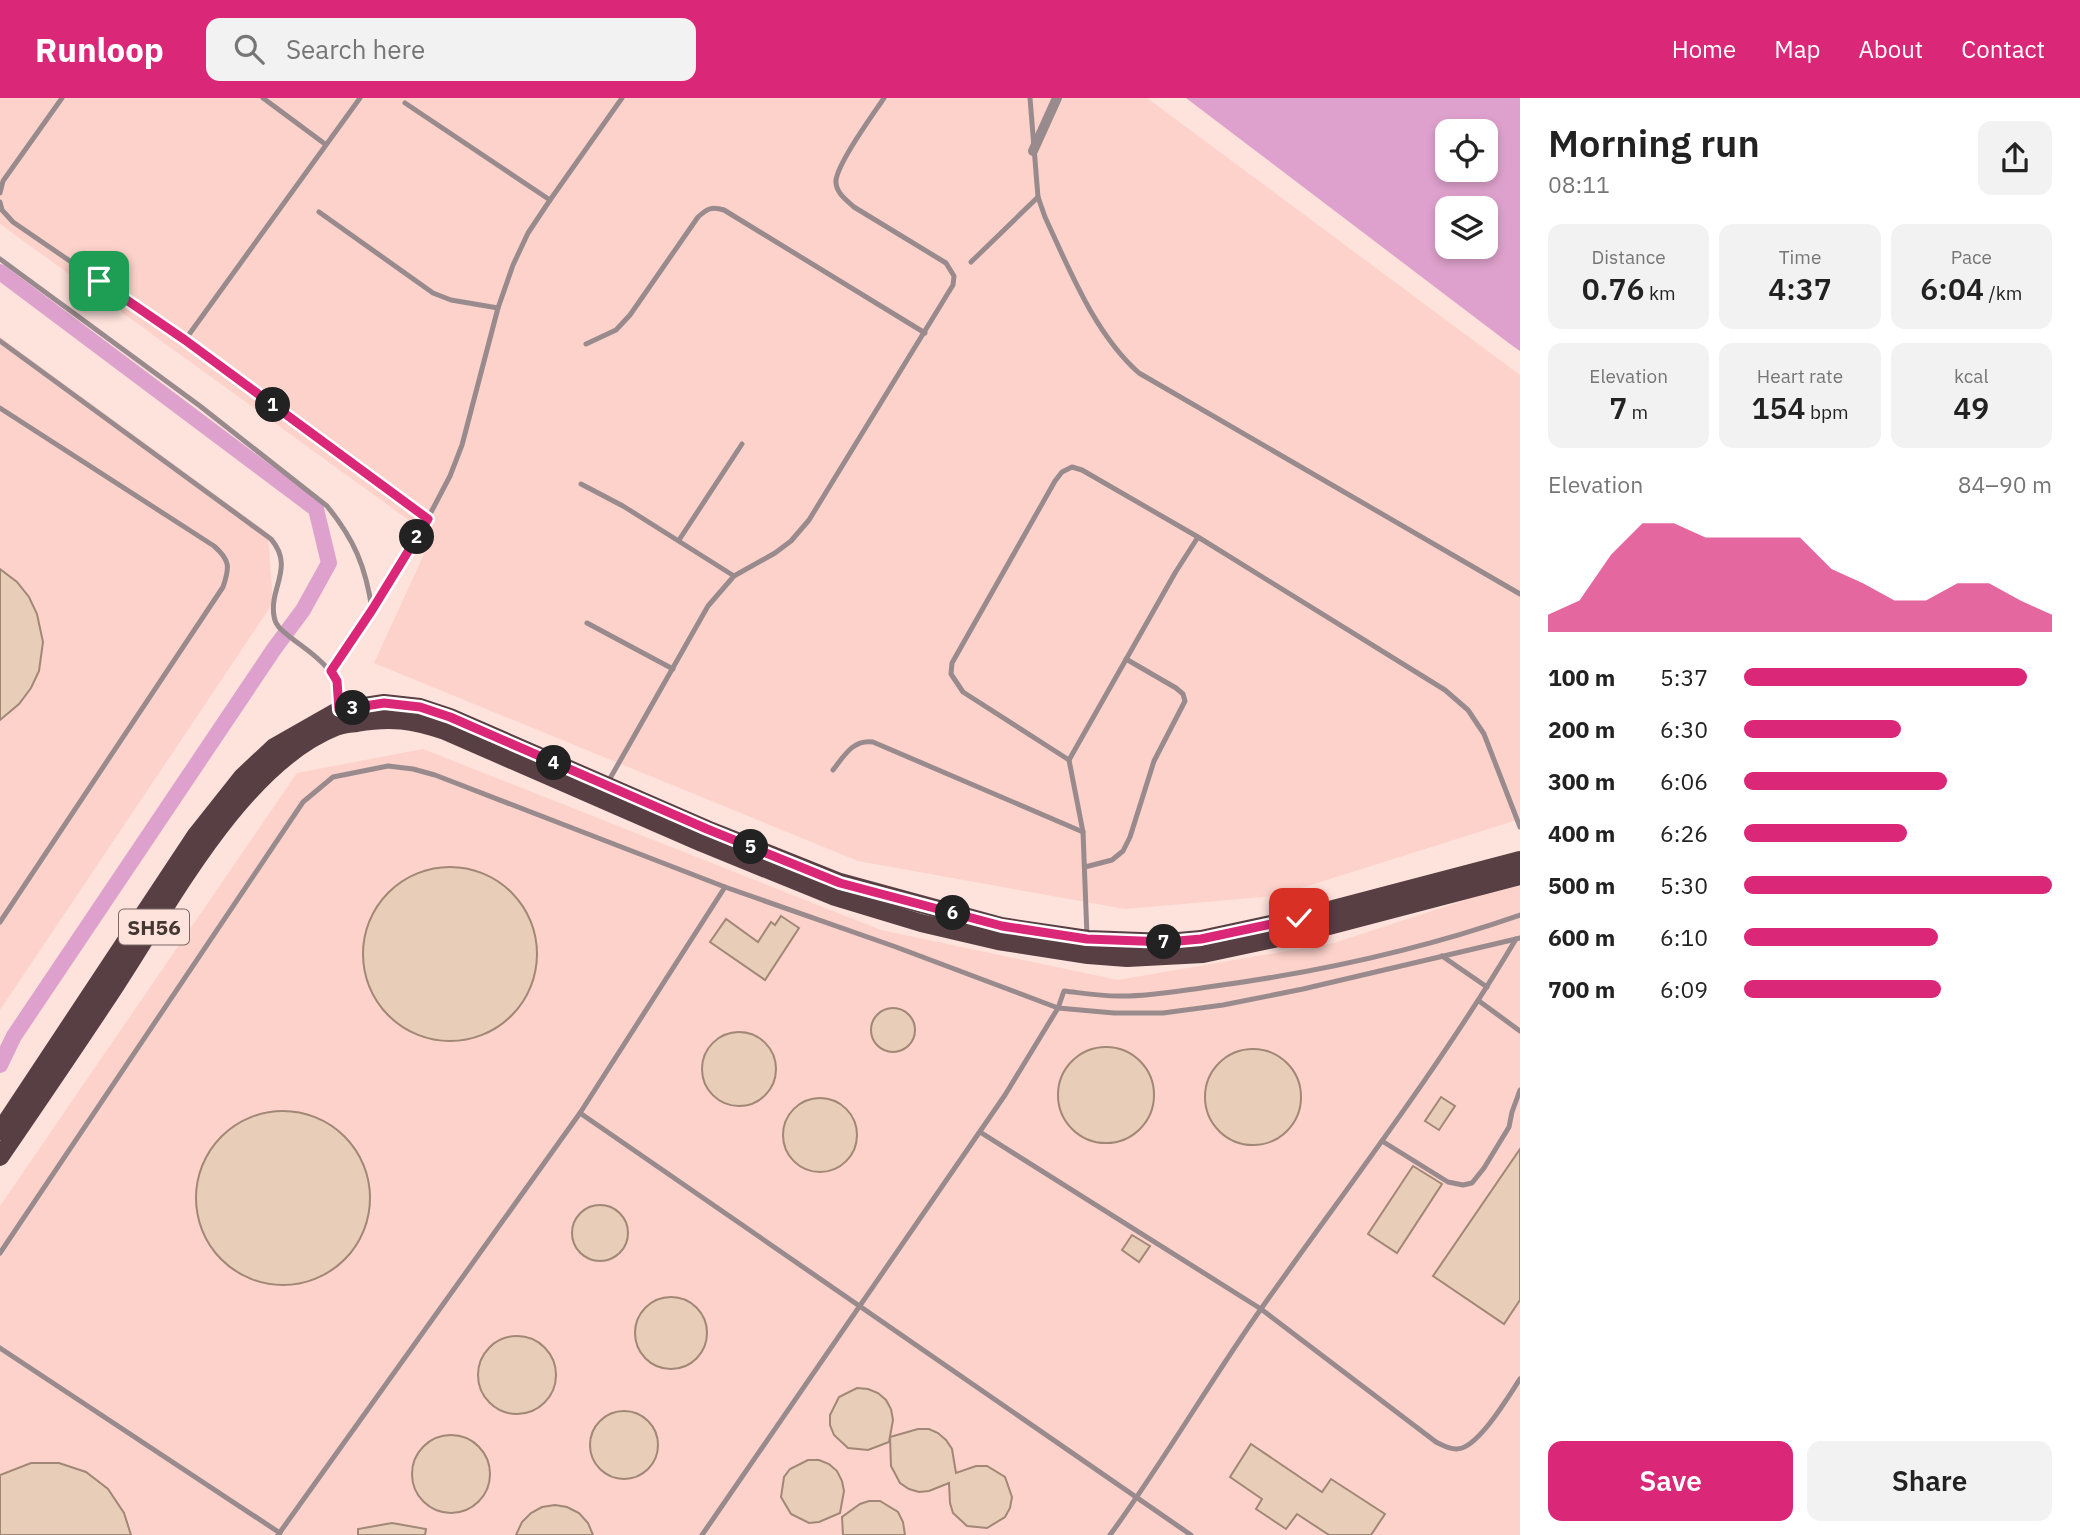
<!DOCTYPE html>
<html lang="en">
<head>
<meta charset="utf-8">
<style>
	body { margin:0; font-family:"IBM Plex Sans",sans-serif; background:#f2f2f2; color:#222; height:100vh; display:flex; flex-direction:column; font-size:26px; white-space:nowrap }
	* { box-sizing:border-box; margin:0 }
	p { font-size:23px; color:#767676 }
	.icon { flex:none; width:38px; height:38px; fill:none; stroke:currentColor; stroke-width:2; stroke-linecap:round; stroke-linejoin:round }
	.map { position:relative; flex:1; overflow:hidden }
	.side { display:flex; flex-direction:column; background:#fff; width:560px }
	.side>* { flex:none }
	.tools { position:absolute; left:1435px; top:21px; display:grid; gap:14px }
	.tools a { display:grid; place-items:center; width:63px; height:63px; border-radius:14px; background:#fff; box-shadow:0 4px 10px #0003; font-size:35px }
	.pin { position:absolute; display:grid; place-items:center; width:60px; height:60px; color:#fff; margin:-30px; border-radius:14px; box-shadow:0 4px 10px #0006 }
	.km { position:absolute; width:35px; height:35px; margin:-18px; border-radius:50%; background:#222; color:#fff; font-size:19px; line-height:35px; text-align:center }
	.round { display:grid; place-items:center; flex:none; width:74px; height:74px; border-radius:14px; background:#f2f2f2 }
	.summary { display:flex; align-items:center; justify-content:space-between; height:119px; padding:0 28px }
	h1 { font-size:38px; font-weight:600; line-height:52px }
	.stats { display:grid; grid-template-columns:repeat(3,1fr); gap:10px; height:119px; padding:7px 28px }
	.stats div { display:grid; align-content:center; border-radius:14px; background:#f2f2f2; text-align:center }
	.stats b { font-size:30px; font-weight:600 }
	.stats small { font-size:19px; font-weight:400 }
	.stats p { font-size:19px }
	.chart { height:196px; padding:14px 28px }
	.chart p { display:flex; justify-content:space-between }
	.chart svg { width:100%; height:126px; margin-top:7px; fill:#db2777; opacity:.7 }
	.button { display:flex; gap:14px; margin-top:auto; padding:14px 28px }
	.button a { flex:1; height:80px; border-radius:14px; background:#db2777; color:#fff; font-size:28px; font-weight:600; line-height:80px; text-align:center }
	.button a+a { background:#f2f2f2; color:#222 }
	ul { padding:0 28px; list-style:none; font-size:23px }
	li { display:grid; grid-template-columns:112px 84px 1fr; align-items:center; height:52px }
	li i { height:18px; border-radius:9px; background:#db2777 }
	header { display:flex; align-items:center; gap:42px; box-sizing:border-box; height:98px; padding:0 35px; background:#db2777; color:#fff }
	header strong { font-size:33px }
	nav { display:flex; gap:38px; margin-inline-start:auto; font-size:24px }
	.search { width:490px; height:63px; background:#f2f2f2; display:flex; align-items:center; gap:18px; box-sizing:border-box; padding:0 24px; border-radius:14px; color:#767676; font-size:26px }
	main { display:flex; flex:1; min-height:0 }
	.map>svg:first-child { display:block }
	.built { fill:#fdd2ca }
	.water { fill:#dea1cd; fill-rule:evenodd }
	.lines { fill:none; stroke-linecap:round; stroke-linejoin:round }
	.canal { stroke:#dea1cd; stroke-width:16 }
	.building { fill:#e8cdb9; stroke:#a18775; stroke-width:2 }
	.service { stroke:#998b8d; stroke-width:5 }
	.minor { stroke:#998b8d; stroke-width:10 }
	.primary { stroke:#573f44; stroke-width:18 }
	.route-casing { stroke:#fff; stroke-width:14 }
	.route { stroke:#db2777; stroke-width:9 }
	.labels { text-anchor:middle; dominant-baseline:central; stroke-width:5; stroke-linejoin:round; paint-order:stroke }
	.shield { fill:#fee2dc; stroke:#7b6a66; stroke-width:2 }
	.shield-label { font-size:21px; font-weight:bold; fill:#433633 }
</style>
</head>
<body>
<header>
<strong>Runloop</strong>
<div class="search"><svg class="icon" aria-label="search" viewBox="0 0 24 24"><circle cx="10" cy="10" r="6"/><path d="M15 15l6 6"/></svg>Search here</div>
<nav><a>Home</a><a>Map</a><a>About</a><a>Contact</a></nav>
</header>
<main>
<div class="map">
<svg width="1520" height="1437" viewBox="0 0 1520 1437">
	<rect width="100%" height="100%" fill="#fee2dc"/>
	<g class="built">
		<polygon points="0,0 1147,0 1520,277 1520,721 1276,798 1125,811 858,763 374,565 432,439 0,126"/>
		<polygon points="0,239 268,435 273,505 0,912"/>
		<polygon points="423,651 881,832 1118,882 1334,845 1520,784 1520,1437 0,1437 0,1108 297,675"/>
	</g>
	<path class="water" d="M1186 0H1520V253L1510 246ZM1447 33H1486V72H1447ZM1447 110H1486V149H1447Z"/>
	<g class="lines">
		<polyline class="canal" points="0,174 316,411 329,465 303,512 274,551 14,938 0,967"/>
	</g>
	<g class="building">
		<polygon points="0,471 17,484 29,499 37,516 43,544 39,573 31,590 19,606 0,622"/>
		<circle cx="450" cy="856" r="87"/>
		<polygon points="781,818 799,830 765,882 710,844 726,821 758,844 771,824 775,827"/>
		<circle cx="893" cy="932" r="22"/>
		<circle cx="739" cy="971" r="37"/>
		<circle cx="1106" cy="997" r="48"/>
		<circle cx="1253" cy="999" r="48"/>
		<polygon points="1441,999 1455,1008 1439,1032 1425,1023"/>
		<circle cx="820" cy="1037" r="37"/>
		<circle cx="283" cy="1100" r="87"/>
		<polygon points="1520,1051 1520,1202 1504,1226 1433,1178"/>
		<polygon points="1413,1068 1442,1086 1397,1155 1368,1136"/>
		<circle cx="600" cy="1135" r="28"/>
		<polygon points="1132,1137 1150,1148 1139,1164 1122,1152"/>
		<circle cx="671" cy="1235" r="36"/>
		<circle cx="517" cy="1277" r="39"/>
		<polygon points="857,1290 868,1291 878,1295 886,1302 891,1311 893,1322 889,1344 868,1352 848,1350 834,1337 830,1327 830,1317 839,1299"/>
		<circle cx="624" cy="1347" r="34"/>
		<polygon points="918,1331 929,1331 938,1335 946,1342 952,1351 956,1375 976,1368 987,1368 1005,1379 1012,1399 1010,1410 1005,1419 987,1430 967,1428 953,1415 950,1405 949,1385 929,1393 919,1394 909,1391 900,1385 891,1368 890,1339"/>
		<circle cx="451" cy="1376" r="39"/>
		<polygon points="1251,1346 1322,1394 1331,1381 1385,1416 1371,1437 1329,1437 1297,1416 1286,1431 1256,1411 1262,1401 1230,1379"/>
		<polygon points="808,1362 819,1362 829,1366 837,1373 842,1383 844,1393 840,1415 819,1424 809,1425 791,1416 781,1399 784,1379 790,1371"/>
		<polygon points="31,1365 59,1365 86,1374 108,1391 124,1415 131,1437 0,1437 0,1377"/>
		<polygon points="869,1403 880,1403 898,1414 903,1424 905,1437 843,1437 842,1419 860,1406"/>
		<polygon points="555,1407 567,1409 579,1415 588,1425 593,1437 516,1437 522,1424 531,1415 542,1409"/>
		<polygon points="392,1425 426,1431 425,1437 358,1437 358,1431"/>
	</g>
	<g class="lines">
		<g class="service">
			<polyline points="263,0 325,46"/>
			<path d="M1030 0 1038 99 1045 119C1070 173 1095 236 1139 275L1520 496"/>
			<polyline points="405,5 550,102"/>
			<polyline points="0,95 3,83 62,0"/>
			<polyline points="0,104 2,112 13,124 185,242 428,420 372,512 331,573"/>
			<polyline points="319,114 433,195 451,202 498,210"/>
			<path d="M0 161 200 308 327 408C354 441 366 469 372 512"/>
			<polyline points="971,164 1038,99"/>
			<polyline points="185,242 360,0"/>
			<path d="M0 243 271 441C295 469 269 490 274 518 275 528 283 533 290 539 317 560 340 571 339 609"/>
			<path d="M586 246 616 232 630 217 698 119C707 111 711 108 724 112L925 235"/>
			<path d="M0 310 214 448C230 462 230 469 223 489L0 824"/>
			<polyline points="581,386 623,408 734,478"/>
			<polyline points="428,420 450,378 462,347 498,210 513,167 528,135 550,102 622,0"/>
			<polyline points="679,442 742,346"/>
			<polyline points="587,525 673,571"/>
			<polyline points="1069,662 963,594 951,576 952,565 1055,383 1062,374 1072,369 1082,372 1198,439 1445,592 1468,612 1484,636 1520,729"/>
			<path d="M833 672C844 658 853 641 873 644L1083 734"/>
			<path d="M608 684 708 508 734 478 775 455 791 443 809 422 953 187 954 178 946 165 854 109C846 102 835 94 836 82 839 63 872 18 884 0"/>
			<polyline points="1085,769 1112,762 1123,753 1130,739 1154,663 1185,603 1183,596 1176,590 1126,561"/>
			<polyline points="1087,838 1083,734 1069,662 1175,475 1198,439"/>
			<polyline points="1442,858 1487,889"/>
			<polyline points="1479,903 1520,933"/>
			<polyline points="580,1015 725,789"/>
			<path d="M980 1034 1261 1211 1436 1344C1444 1348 1453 1353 1462 1350 1482 1343 1508 1299 1520 1281"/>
			<polyline points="1382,1043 1448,1084 1463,1087 1472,1085 1484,1070 1509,1029 1512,1014 1520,992"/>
			<polyline points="0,1155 303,704 333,679 388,668 413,671 435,677 725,789 896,849 1058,910 1114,915 1163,915 1223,907 1303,891 1516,841"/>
			<polyline points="0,1250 280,1435"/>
			<polyline points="278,1437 580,1015 1191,1437"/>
			<path d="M702 1437 1005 997 1058 910 1064 893C1082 895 1100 898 1118 898 1147 899 1178 893 1208 889 1313 875 1420 852 1520 817"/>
			<path d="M1110 1437C1164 1363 1210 1283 1263 1208 1349 1087 1440 969 1516 841L1520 840"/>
		</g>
		<polyline class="minor" points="1033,53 1057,0"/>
		<g class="primary">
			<polyline points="0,1033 196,737 242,679 274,649 339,612 384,605 420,609 450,619 707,731 840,784 1001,828 1088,841 1167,844 1201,841 1299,820 1520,762"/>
			<path d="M0 1059C39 1002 78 945 116 887 170 805 242 666 336 629 343 626 350 626 357 625 391 619 412 622 445 633L702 745 835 799 921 825 998 843 1088 857 1127 860 1203 856 1302 835 1520 778"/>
		</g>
	</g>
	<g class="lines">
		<g class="route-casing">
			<polyline id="route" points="99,183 185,242 428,421 372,512 331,573 337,583 339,612 384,605 420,609 450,619 707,731 840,785 1002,828 1087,841 1167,844 1201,841 1299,820"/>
		</g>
		<use href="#route" class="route"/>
	</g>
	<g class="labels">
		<rect class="shield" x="119" y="811.5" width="70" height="35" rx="5"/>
		<g class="shield-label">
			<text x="154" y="829">SH56</text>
		</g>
	</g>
</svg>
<div class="tools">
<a><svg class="icon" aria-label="locate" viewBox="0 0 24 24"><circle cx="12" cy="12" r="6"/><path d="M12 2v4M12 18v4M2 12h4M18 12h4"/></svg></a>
<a><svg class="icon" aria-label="layers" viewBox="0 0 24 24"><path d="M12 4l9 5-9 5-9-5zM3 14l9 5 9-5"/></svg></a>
</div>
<div class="pin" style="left:99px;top:183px;background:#1e9e55"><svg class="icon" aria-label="arrive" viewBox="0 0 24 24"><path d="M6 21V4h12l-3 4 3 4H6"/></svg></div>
<div class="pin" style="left:1299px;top:820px;background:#d93025"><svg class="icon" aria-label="check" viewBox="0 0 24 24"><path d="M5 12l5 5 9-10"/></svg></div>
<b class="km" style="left:273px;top:307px">1</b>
<b class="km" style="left:417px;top:439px">2</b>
<b class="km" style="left:353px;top:610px">3</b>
<b class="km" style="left:554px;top:665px">4</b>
<b class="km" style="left:751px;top:749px">5</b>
<b class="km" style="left:953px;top:815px">6</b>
<b class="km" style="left:1164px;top:844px">7</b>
</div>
<section class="side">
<div class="summary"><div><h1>Morning run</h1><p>08:11</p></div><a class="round"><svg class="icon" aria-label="share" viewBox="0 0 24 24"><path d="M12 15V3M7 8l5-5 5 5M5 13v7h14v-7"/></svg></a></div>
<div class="stats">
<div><p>Distance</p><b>0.76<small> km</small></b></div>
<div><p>Time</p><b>4:37</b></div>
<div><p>Pace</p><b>6:04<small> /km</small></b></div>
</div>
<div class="stats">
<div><p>Elevation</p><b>7<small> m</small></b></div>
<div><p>Heart rate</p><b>154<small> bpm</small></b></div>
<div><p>kcal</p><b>49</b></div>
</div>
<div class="chart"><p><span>Elevation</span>84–90 m</p>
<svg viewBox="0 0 160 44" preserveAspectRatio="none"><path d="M0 44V38L10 33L20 17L30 6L40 6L50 11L60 11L70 11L80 11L90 22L100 27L110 33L120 33L130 27L140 27L150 33L160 38V44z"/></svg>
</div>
<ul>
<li><b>100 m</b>5:37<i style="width:92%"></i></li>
<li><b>200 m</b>6:30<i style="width:51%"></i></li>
<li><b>300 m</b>6:06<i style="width:66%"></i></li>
<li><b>400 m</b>6:26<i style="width:53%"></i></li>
<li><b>500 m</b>5:30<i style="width:100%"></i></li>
<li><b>600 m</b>6:10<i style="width:63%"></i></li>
<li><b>700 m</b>6:09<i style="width:64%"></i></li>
</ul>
<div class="button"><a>Save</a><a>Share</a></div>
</section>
</main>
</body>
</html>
